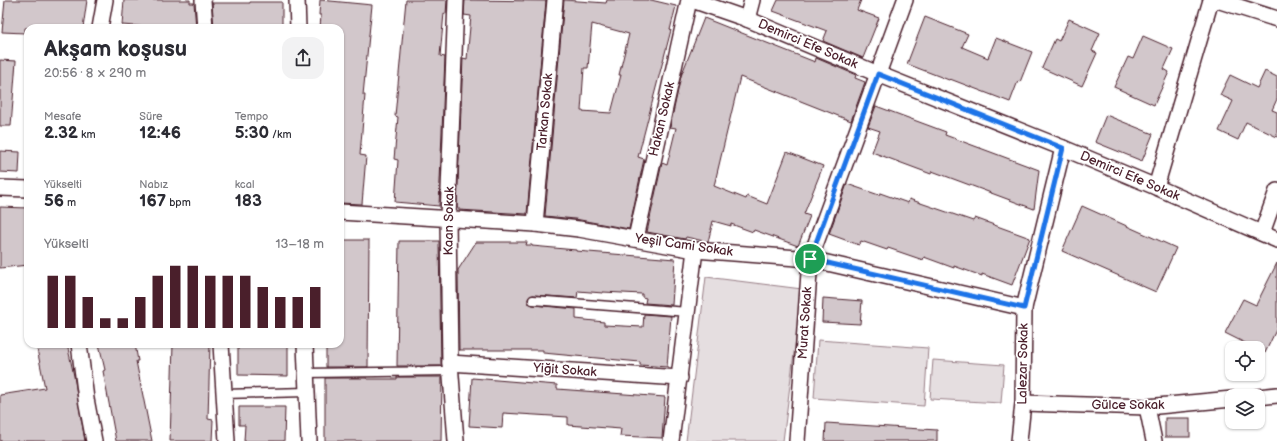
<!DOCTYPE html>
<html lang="tr">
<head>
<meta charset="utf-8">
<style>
	body { margin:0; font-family:"Balsamiq Sans",sans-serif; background:#f2f2f3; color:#2b2b33; height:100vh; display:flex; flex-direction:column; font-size:15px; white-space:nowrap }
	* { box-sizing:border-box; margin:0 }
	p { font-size:13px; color:#7c7c81 }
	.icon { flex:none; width:22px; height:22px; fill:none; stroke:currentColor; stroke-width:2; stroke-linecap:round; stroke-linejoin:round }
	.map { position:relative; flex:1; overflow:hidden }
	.panel { position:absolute; left:24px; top:24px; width:320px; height:324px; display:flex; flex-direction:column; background:#fff; border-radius:12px; box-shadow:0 1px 3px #0004 }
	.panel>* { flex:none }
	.fabs { position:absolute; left:1225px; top:341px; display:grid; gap:8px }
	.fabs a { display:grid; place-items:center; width:40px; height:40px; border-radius:8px; background:#fff; box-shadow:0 1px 3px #0004; font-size:20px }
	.pin { position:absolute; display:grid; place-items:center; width:34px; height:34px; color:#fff; margin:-17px; border:2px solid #fff; border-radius:50%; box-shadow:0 1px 4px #0007 }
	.round { display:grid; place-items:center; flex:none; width:42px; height:42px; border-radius:12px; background:#f2f2f3 }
	.overview { display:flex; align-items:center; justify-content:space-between; height:68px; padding:0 20px }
	h1 { font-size:22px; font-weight:600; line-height:30px }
	.figures { display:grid; grid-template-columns:repeat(3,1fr); gap:6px; height:68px; padding:4px 20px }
	.figures div { display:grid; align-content:center }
	.figures b { font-size:17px; font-weight:600 }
	.figures small { font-size:11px; font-weight:400 }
	.figures p { font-size:11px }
	.chart { height:112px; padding:8px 20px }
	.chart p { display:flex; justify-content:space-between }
	.chart svg { width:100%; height:72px; margin-top:4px; stroke:#4a1f2b; stroke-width:6 }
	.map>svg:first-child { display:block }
	.green { fill:#e5dee0; stroke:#987e86 }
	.building { fill:#d2c7cb; stroke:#4a1f2b; fill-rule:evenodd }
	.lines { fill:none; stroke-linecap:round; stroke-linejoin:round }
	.lane-casing { stroke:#4a1f2b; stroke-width:11 }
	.street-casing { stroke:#4a1f2b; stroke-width:18 }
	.lane { stroke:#fff; stroke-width:8 }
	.street { stroke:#fff; stroke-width:15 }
	.route-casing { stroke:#fff; stroke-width:8 }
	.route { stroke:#1a73e8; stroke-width:5 }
	.labels { text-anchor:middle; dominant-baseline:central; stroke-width:3.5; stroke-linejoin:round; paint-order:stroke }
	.street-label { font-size:13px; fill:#4a1f2b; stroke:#fff }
</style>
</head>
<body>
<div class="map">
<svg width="1277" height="441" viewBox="0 0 1277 441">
	<rect width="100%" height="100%" fill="#fff"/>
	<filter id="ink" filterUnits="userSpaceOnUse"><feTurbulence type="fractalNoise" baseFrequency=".025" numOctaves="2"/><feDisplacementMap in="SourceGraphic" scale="8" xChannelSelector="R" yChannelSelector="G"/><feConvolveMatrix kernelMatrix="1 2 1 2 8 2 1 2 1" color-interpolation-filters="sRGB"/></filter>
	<g filter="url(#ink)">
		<g class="green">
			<polygon points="706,277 802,289 783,441 686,441"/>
			<polygon points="818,340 928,348 924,406 814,398"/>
			<polygon points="933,360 1004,365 1001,403 930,399"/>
		</g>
		<g class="building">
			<polygon points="5,0 87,0 83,28 25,28 25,33 2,32"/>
			<polygon points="124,0 190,0 190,3 194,3 196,28 162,28 122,25"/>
			<polygon points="320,0 372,5 363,95 365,95 360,155 366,156 362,204 340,203 340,28 320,28 321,15 319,15"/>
			<polygon points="406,0 447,0 446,14 444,13 440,56 445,57 439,206 395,202 398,160 394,159 398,117 395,116"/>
			<polygon points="465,0 546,1 527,214 459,210 459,208 457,208 463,58 467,59 471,16 464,15"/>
			<path d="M564 0 606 3 607 0H651L676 6 670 30H671L638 157 644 159 629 229 575 219 545 216ZM592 24 629 34 619 75H621L611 113 581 111 584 68H588Z"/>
			<polygon points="778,0 861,0 857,10 879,18 863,58 823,41 827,31 773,11"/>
			<polygon points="250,2 282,2 282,28 214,28 212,3 250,3"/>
			<polygon points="925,17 968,34 962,47 988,58 996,38 1032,52 1020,82 1018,81 1010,102 950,79 949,80 907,64"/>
			<polygon points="704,18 815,62 816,58 856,75 855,78 865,82 851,121 740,77 714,186 746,199 747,196 767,204 787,152 823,166 804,214 810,216 798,246 754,230 753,232 731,224 731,226 713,221 708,242 686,237 685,239 647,232 662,163 667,165 676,128 670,127 681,76"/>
			<polygon points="1069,19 1100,33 1092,51 1097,53 1082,86 1042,68 1055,39 1059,41"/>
			<polygon points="1143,36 1173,49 1164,69 1169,72 1154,105 1114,87 1128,57 1133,59"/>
			<polygon points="0,60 16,61 11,126 0,126"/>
			<polygon points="1265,71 1277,77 1277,99 1272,110 1277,112 1277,137 1246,122 1238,140 1219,131 1233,101 1220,95 1230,75 1257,88"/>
			<polygon points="876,106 946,132 945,135 1039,170 1034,209 932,171 931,174 872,152 880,131 868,127"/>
			<polygon points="1106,115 1153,134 1142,161 1095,142"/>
			<polygon points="0,151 20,152 19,173 0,172"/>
			<polygon points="847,184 879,195 880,193 908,203 909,199 973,221 975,218 1030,238 1012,285 982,274 982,276 954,266 954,268 924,257 923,260 888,248 887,250 861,241 859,245 829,234"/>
			<polygon points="1082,206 1176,248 1156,292 1062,251"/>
			<polygon points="0,207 28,208 28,265 0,268"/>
			<polygon points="340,240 369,240 368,367 326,367 326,344 340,344"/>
			<polygon points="399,241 439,241 441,366 397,366"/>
			<polygon points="476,242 527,242 526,245 532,245 532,246 576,250 576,251 675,259 672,305 645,303 646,298 642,297 642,294 603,292 603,293 578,291 577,298 533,295 529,297 528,299 528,303 533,305 576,309 576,319 604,322 604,325 643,327 644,314 671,316 667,367 640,365 640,362 543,353 543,350 459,350 458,270"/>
			<polygon points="1277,263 1277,328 1265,353 1258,349 1258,348 1255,348 1225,333 1243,299 1256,305"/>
			<polygon points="823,298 862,301 860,324 822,322"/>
			<polygon points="36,344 67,344 74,376 85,441 0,441 0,395 45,388"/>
			<polygon points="99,344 135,344 138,361 136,361 152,441 116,441 103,371 105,370"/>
			<polygon points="173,344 210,344 208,419 213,420 212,441 170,441"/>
			<polygon points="238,344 288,344 288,376 238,375"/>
			<polygon points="397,377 442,377 441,441 325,441 325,378 367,378 367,379 397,379"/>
			<polygon points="472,378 557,385 557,389 665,397 662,438 620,436 621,429 568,425 568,417 503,413 502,428 469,426"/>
			<polygon points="239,407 285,407 284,441 244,441 245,425 239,425"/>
			<rect x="1165" y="418" width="25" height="19"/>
			<polygon points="826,423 937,430 937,441 825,441"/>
		</g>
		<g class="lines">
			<g class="lane-casing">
				<g id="lane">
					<polyline points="533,300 688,312"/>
					<polyline points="306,373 450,371"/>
					<polyline points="224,394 307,392"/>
				</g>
			</g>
			<g class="street-casing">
				<g id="street">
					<polyline points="203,0 205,28"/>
					<polyline points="297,0 298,28"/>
					<polyline points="456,0 448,218 450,363 456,441"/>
					<polyline points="692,0 747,19 878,74 1063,148 1156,187 1277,240"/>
					<polyline points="1217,0 1277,19"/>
					<polyline points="747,19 752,0"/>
					<polyline points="100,28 105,0"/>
					<polyline points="1156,187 1211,0"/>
					<polyline points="0,188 28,189"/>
					<polyline points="340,212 535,224 579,229 695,250 810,259 1024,308"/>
					<polyline points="535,224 555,0"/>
					<polyline points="1262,233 1277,191"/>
					<polyline points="636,238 689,0"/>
					<polyline points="79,344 86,399 94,441"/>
					<polyline points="221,344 227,441"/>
					<polyline points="305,344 309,441"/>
					<polyline points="450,363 680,378"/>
					<polyline points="1258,397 1277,395"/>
					<polyline points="1023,403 1147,407 1232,399"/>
					<polyline points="1147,407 1154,441"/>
					<polyline points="671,441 695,250"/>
					<polyline points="797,441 810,259 905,0"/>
					<polyline points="1019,441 1023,403 1024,308 1063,148"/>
				</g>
			</g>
			<use href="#lane" class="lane"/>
			<use href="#street" class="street"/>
		</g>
	</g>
	<g class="lines" filter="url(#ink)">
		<g class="route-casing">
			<polygon id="route" points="878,74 1063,148 1024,308 810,259"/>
		</g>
		<use href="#route" class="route"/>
	</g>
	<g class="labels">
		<g class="street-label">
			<text transform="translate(808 44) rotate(23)">Demirci Efe Sokak</text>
			<text transform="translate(545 112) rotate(-85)">Tarkan Sokak</text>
			<text transform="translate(662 119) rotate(-77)">Hakan Sokak</text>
			<text transform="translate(1130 176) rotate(23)">Demirci Efe Sokak</text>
			<text transform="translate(449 221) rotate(-89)">Kaan Sokak</text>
			<text transform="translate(684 245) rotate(8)">Yeşil Cami Sokak</text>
			<text transform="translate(805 323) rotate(-86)">Murat Sokak</text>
			<text transform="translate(1023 364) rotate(-89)">Lalezar Sokak</text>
			<text transform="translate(565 370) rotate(4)">Yiğit Sokak</text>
			<text x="1128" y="405">Gülce Sokak</text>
		</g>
	</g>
</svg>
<div class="fabs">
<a><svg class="icon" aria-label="locate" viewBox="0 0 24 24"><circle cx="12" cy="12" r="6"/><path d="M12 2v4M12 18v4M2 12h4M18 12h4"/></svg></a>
<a><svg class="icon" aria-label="layers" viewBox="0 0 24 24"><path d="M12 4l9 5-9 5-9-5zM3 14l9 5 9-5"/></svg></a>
</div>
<div class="pin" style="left:810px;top:259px;background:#1e9e55"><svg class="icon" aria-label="arrive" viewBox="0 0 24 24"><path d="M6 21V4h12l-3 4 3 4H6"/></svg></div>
<section class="panel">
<div class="overview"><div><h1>Akşam koşusu</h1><p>20:56 · 8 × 290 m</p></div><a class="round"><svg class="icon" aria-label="share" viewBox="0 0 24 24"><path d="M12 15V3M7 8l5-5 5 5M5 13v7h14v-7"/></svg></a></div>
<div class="figures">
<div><p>Mesafe</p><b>2.32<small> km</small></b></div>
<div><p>Süre</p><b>12:46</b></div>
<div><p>Tempo</p><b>5:30<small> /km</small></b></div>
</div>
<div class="figures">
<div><p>Yükselti</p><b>56<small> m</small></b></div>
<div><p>Nabız</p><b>167<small> bpm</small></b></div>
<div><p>kcal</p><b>183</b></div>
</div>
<div class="chart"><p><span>Yükselti</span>13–18 m</p>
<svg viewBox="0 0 160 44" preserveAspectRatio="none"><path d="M5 44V12M15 44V12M25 44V25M35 44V38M45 44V38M55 44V25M65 44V12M75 44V6M85 44V6M95 44V12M105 44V12M115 44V12M125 44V19M135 44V25M145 44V25M155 44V19"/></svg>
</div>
</section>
</div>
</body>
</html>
